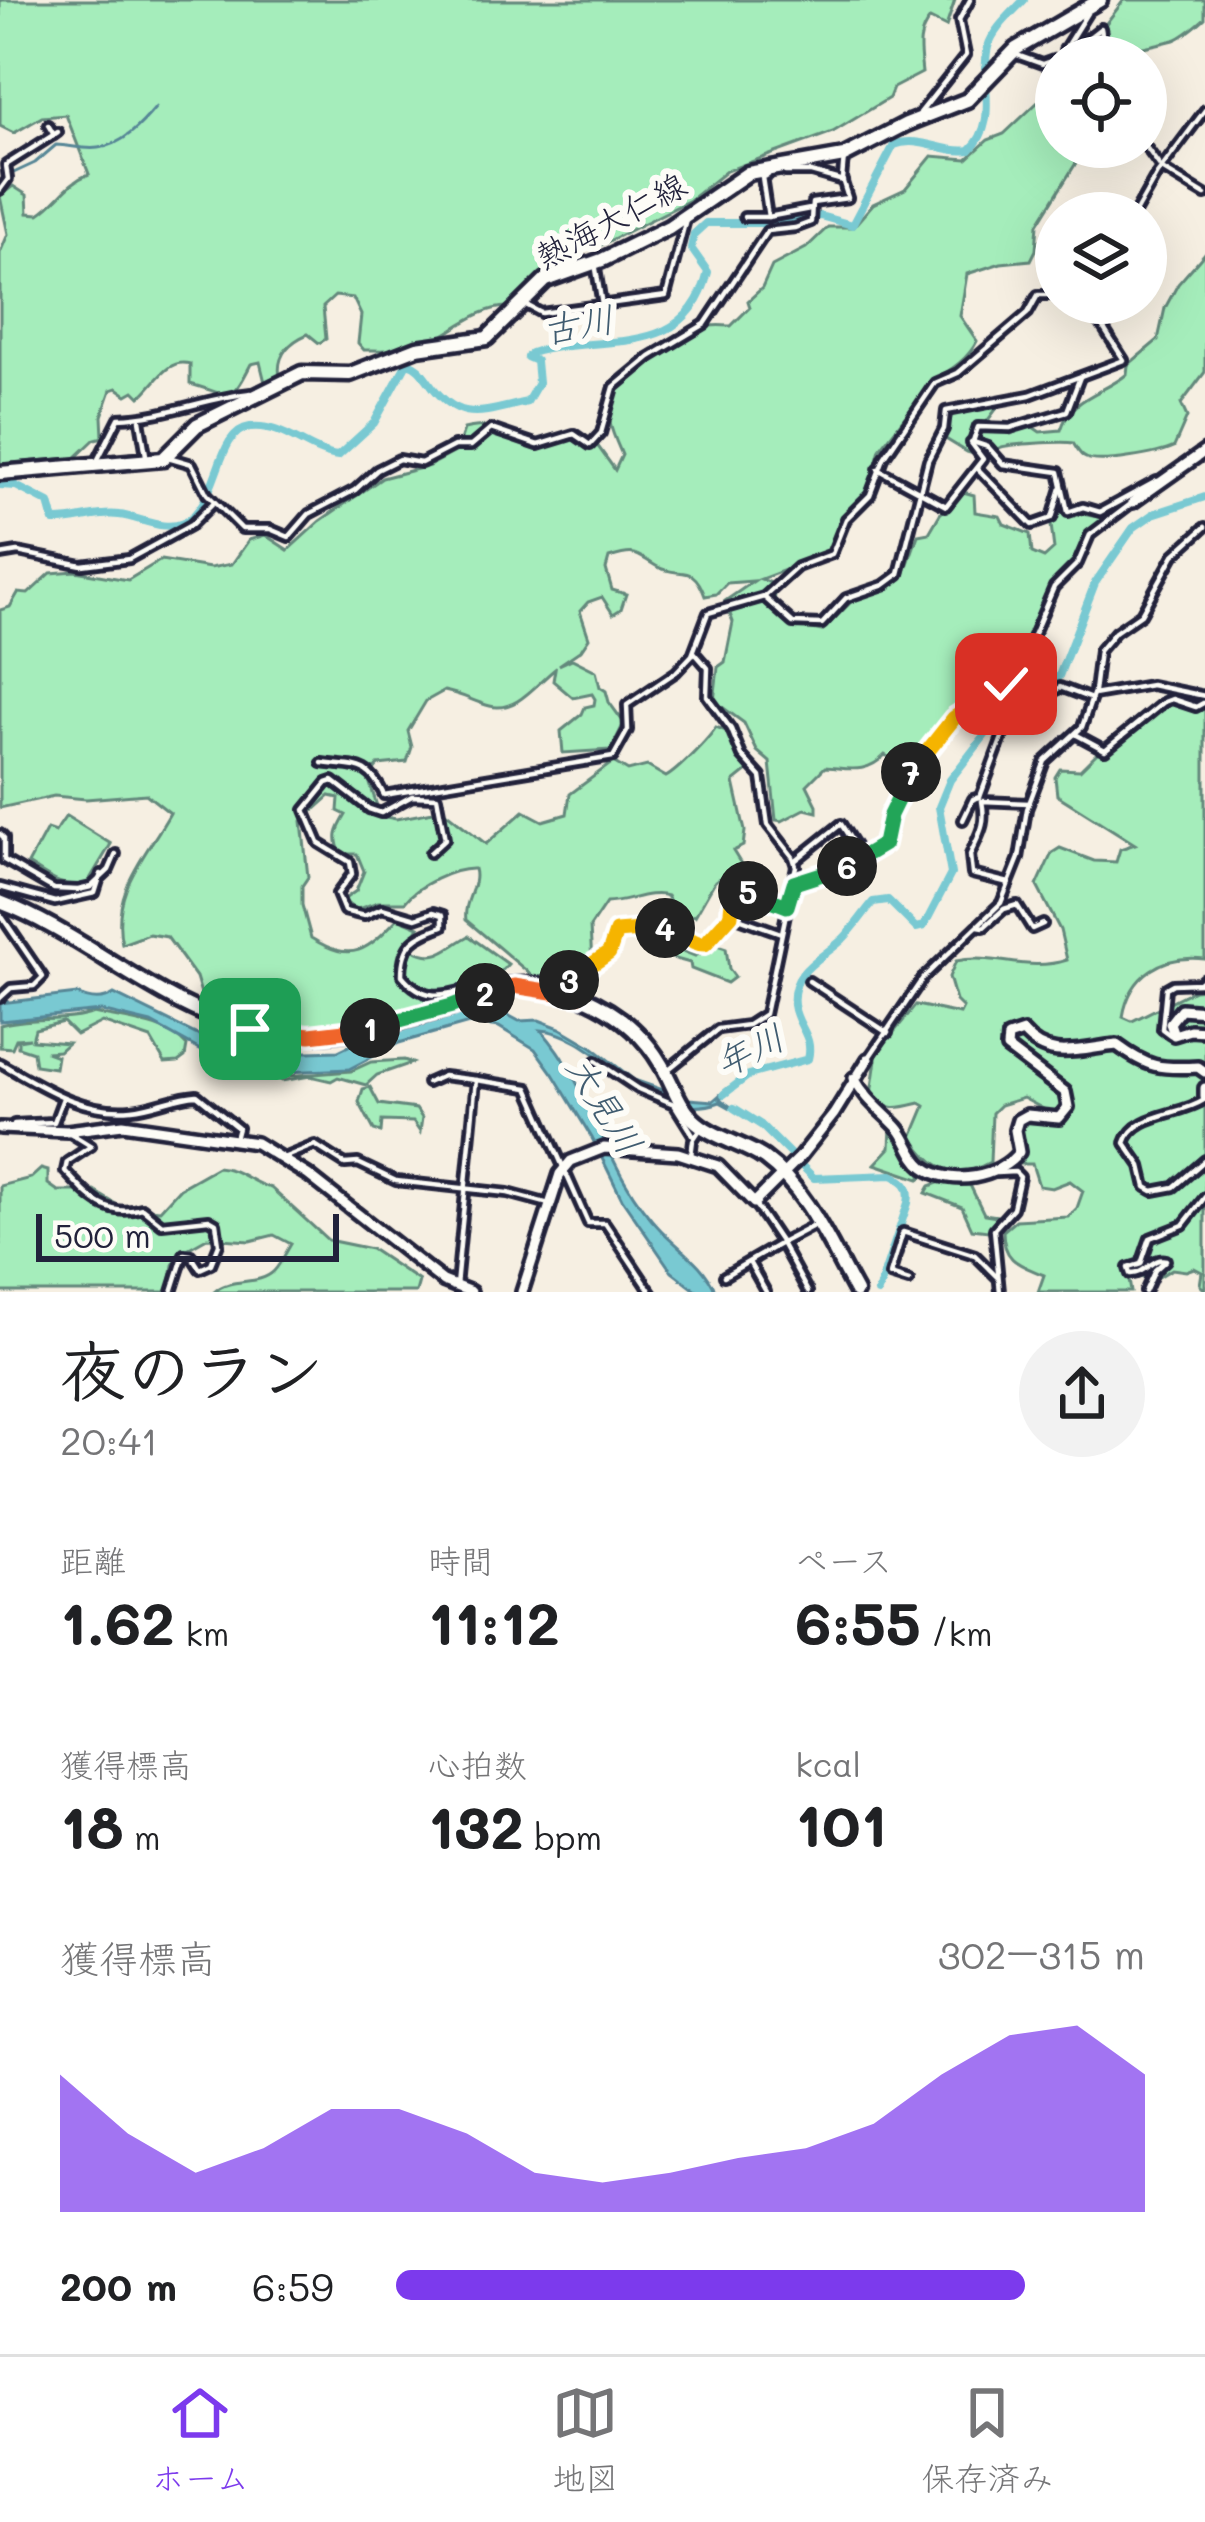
<!DOCTYPE html>
<html lang="ja">
<head>
<meta charset="utf-8">
<style>
	body { margin:0; font-family:Mali,"Klee One",sans-serif; background:#f2f2f2; color:#202124; height:100vh; display:flex; flex-direction:column; font-size:45px; white-space:nowrap }
	* { box-sizing:border-box; margin:0 }
	p { font-size:39px; color:#757577 }
	.icon { flex:none; width:66px; height:66px; fill:none; stroke:currentColor; stroke-width:2; stroke-linecap:round; stroke-linejoin:round }
	.map { position:relative; height:1292px; overflow:hidden }
	.drawer { display:flex; flex-direction:column; background:#fff; flex:1 }
	.drawer>* { flex:none }
	.controls { position:absolute; left:1035px; top:36px; display:grid; gap:24px }
	.controls a { display:grid; place-items:center; width:132px; height:132px; border-radius:50%; background:#fff; box-shadow:0 12px 48px #0002; font-size:60px }
	.scale { position:absolute; left:36px; bottom:30px; width:303px; box-sizing:border-box; padding-left:12px; border:6px solid #22223b; border-top:0; font-size:33px; line-height:42px; white-space:nowrap; color:#22223b; -webkit-text-stroke:9px #fdfcf7; paint-order:stroke }
	.pin { position:absolute; display:grid; place-items:center; width:102px; height:102px; color:#fff; margin:-51px; border-radius:24px; box-shadow:0 6px 18px #0006 }
	.km { position:absolute; width:60px; height:60px; margin:-30px; border-radius:50%; background:#222; color:#fff; font-size:33px; line-height:60px; text-align:center }
	.round { display:grid; place-items:center; flex:none; width:126px; height:126px; border-radius:63px; background:#f2f2f2 }
	.head { display:flex; align-items:center; justify-content:space-between; height:204px; padding:0 60px }
	h1 { font-size:66px; font-weight:800; line-height:90px }
	.metrics { display:grid; grid-template-columns:repeat(3,1fr); gap:18px; height:204px; padding:12px 60px }
	.metrics div { display:grid; align-content:center }
	.metrics b { font-size:60px; font-weight:800 }
	.metrics small { font-size:33px; font-weight:400 }
	.metrics p { font-size:33px }
	.chart { height:336px; padding:24px 60px }
	.chart p { display:flex; justify-content:space-between }
	.chart svg { width:100%; height:216px; margin-top:12px; fill:#7c3aed; opacity:.7 }
	ul { padding:0 60px; list-style:none; font-size:39px }
	li { display:grid; grid-template-columns:192px 144px 1fr; align-items:center; height:90px }
	li i { height:30px; border-radius:15px; background:#7c3aed }
	.tab-bar { display:flex; justify-content:space-around; align-items:center; height:168px; border-top:3px solid #e0e0e0; background:#fff; font-size:33px; color:#757577 }
	.tab-bar a { display:grid; justify-items:center; gap:6px }
	.tab-bar .on { color:#7c3aed }
	.map>svg:first-child { display:block }
	.green { fill:#a5edbb; stroke:#64887b; stroke-width:3 }
	.water { fill:#79c9d2; stroke:#568696; stroke-width:3 }
	.lines { fill:none; stroke-linecap:round; stroke-linejoin:round }
	.stream { stroke:#568696; stroke-width:3 }
	.river { stroke:#79c9d2; stroke-width:8 }
	.street-casing { stroke:#22223b; stroke-width:14 }
	.secondary-casing { stroke:#22223b; stroke-width:18 }
	.primary-casing { stroke:#22223b; stroke-width:21 }
	.street { stroke:#fdfcf7; stroke-width:4.5 }
	.secondary { stroke:#fdfcf7; stroke-width:9 }
	.primary { stroke:#fdfcf7; stroke-width:12 }
	.split-1-casing { stroke:#fff; stroke-width:24 }
	.split-2-casing { stroke:#fff; stroke-width:24 }
	.split-3-casing { stroke:#fff; stroke-width:24 }
	.split-4-casing { stroke:#fff; stroke-width:24 }
	.split-5-casing { stroke:#fff; stroke-width:24 }
	.split-6-casing { stroke:#fff; stroke-width:24 }
	.split-7-casing { stroke:#fff; stroke-width:24 }
	.split-8-casing { stroke:#fff; stroke-width:24 }
	.split-1 { stroke:#f0652b; stroke-width:15 }
	.split-2 { stroke:#22a559; stroke-width:15 }
	.split-3 { stroke:#f0652b; stroke-width:15 }
	.split-4 { stroke:#f5b400; stroke-width:15 }
	.split-5 { stroke:#f5b400; stroke-width:15 }
	.split-6 { stroke:#22a559; stroke-width:15 }
	.split-7 { stroke:#22a559; stroke-width:15 }
	.split-8 { stroke:#f5b400; stroke-width:15 }
	.labels { text-anchor:middle; dominant-baseline:central; stroke-width:12; stroke-linejoin:round; paint-order:stroke }
	.street-label { font-size:33px; fill:#22223b; stroke:#fdfcf7 }
	.water-label { font-size:36px; font-style:italic; fill:#405c70; stroke:#fdfcf7 }
</style>
</head>
<body>
<div class="map">
<svg width="1205" height="1292" viewBox="0 0 1205 1292">
	<rect width="100%" height="100%" fill="#f6efe2"/>
	<filter id="ink" filterUnits="userSpaceOnUse"><feTurbulence type="fractalNoise" baseFrequency=".00833" numOctaves="2"/><feDisplacementMap in="SourceGraphic" scale="24" xChannelSelector="R" yChannelSelector="G"/><feConvolveMatrix kernelMatrix="1 2 1 2 8 2 1 2 1" color-interpolation-filters="sRGB"/></filter>
	<g filter="url(#ink)">
		<g class="green">
			<path d="M0 0H955L946 27 930 19C916 35 920 52 922 73L893 88 889 98 833 132 726 171 690 200 599 246 595 230 583 229 569 263 540 276 509 307C482 306 456 329 431 342 412 352 384 350 364 350L358 343 361 315 353 298 335 296 323 307 326 339 319 343 308 334C289 342 276 356 280 377L275 383 265 382 260 362 251 364C229 407 232 395 190 384V364C167 357 155 385 140 397L134 391 127 395 117 388 111 390 102 416 103 437 95 439 75 458 0 464V253L8 234 0 196 13 186 27 195 28 213 39 214C59 201 66 183 89 174L66 115 42 117 14 133 0 126Z"/>
			<path d="M1124 0H1205V18C1196 26 1185 36 1174 40 1155 45 1098 57 1080 57Z"/>
			<path d="M1056 85V147H1086L1038 224 1036 250 1031 260 1001 263 967 274 960 316 977 341C969 358 951 371 935 378L880 449 868 493 842 520 828 554 761 579 776 585 774 603 790 624 822 631 856 597 904 575 918 535 929 533 940 514 963 492 974 495 975 512 1000 516 1004 524 1030 534 1032 553 1044 558 1054 549 1050 517C1067 507 1083 516 1101 517L1126 502 1120 511 1089 530 1080 557 1057 577 1017 662 1004 676 971 677 965 684 964 704 917 758 899 786 898 762 885 755C866 775 847 768 825 767L807 785 817 805V812L805 809 782 821 776 820 770 762 757 751 744 723 714 701 718 667 725 662 733 622 725 601 754 581 727 583 716 594 705 596C692 560 680 580 656 566 634 553 637 550 609 558L606 569 612 590 626 594 621 609 613 614 602 597 588 602 580 611 589 638 581 650 559 665 572 659 596 671 600 687 606 691 609 702 624 723 611 750 563 753 561 731 582 714 585 707 594 705 595 699 592 694 573 698 553 681 555 669C536 684 516 713 490 706 474 702 462 694 444 691L426 701 408 731 412 747 407 762 378 765 368 777 380 816 396 819 443 810 486 844 524 811 543 821 567 814 570 794 613 762 628 771 647 766 666 777C677 771 708 740 716 727L729 732 749 770 734 782 745 831 743 846 733 851 741 864 715 881 695 916 677 914 667 896C650 890 626 903 606 903L590 927 592 963 562 976 554 984 536 979 466 920C463 901 479 886 474 869 453 868 417 886 405 902H378L355 910 343 900 356 891 364 871 357 854H341C333 837 337 830 346 815L338 811 339 798 330 796 302 821 308 877 302 886V905L311 938C353 964 367 951 398 918L419 927C374 1000 427 1006 486 986L488 989C378 1023 321 1046 206 1010L196 977 167 937 149 934 122 944C110 891 146 856 170 813L146 794 86 799 54 796 0 808V610L10 607 18 593 28 594 51 573 75 571 128 580 161 560 210 568 232 564 249 540 265 535 288 550 320 521 382 478 429 466 457 451 464 429C512 418 509 443 543 444 552 445 565 437 573 434L586 445H597L615 470 622 455C613 434 603 415 613 393 621 374 684 338 704 328 711 324 722 326 731 326L750 307 748 301 762 288 772 266 806 248 828 227H853L873 204 905 189 932 156 967 159 988 140 1004 134Z"/>
			<path d="M1205 253V372L1181 404 1187 417 1174 447C1159 454 1100 465 1086 458 1080 456 1077 449 1073 443 1064 441 1007 444 999 448L995 460 967 452 944 438 952 415 963 409 997 408 988 420 1011 434 1030 425 1040 432 1061 430C1071 396 1105 393 1127 374L1128 365 1158 340 1165 308 1178 284Z"/>
			<path d="M1164 696 1205 708V959C1163 954 1130 974 1123 1017L1132 1021 1194 990 1205 989V1290L1200 1285 1202 1272 1194 1268 1186 1271 1172 1269 1147 1284 1143 1277 1129 1280 1131 1292H1038L1044 1275C1021 1265 1003 1262 1003 1231L1016 1220 1068 1217 1077 1208 1083 1191 1070 1181 1052 1188 1039 1186 1032 1164H1017L1023 1126 1029 1120 1045 1121 1051 1113 1023 1098 1000 1105 992 1113 990 1162C955 1182 932 1168 912 1137L925 1106 920 1103C896 1109 890 1112 871 1094L877 1053 916 1005 960 1014 963 1008 956 1001 949 977 956 961C996 953 1026 973 1067 960L1060 930 1037 886 1052 853 1060 848 1094 861 1116 862 1120 849 1135 844 1057 795 1055 777 1060 769 1080 770C1104 747 1125 720 1158 712Z"/>
			<path d="M66 816 111 844 87 884C63 890 48 877 28 864L47 829 55 832Z"/>
			<path d="M469 936 508 964C484 993 434 1005 405 975L412 949C437 964 448 947 469 936Z"/>
			<polygon points="717,945 726,948 729,969 735,977 727,983 691,969 690,963 672,958 669,951 670,946 695,956"/>
			<path d="M93 1013C123 1020 167 1022 187 1046L185 1057 178 1062 165 1063 151 1039 102 1022 76 1035 63 1022 35 1029 32 1040 68 1043 59 1051 46 1052 57 1056 55 1068 35 1065 33 1052 18 1047V1040L30 1038 16 1039 12 1048 0 1047V1025C28 1016 69 1023 93 1013Z"/>
			<polygon points="404,1060 412,1063 377,1075 366,1085 338,1077 331,1081 310,1076 282,1081 276,1077 351,1071 371,1062"/>
			<polygon points="370,1087 379,1104 416,1109 422,1118 420,1132 413,1122 382,1121 381,1132 374,1130 359,1102 363,1089"/>
			<polygon points="891,1126 922,1177 919,1179 875,1164 890,1148"/>
			<path d="M217 1167C239 1168 250 1183 271 1188L328 1240 371 1249 419 1281 416 1292H214C231 1276 258 1287 274 1271 280 1265 286 1252 291 1244L274 1235 250 1241 207 1238 180 1253 173 1265 169 1292H0V1186L31 1178 41 1169 48 1171V1184L58 1191H94L119 1206 160 1210 180 1188Z"/>
			<polygon points="948,1179 968,1181 984,1214 997,1216 988,1231 972,1229 962,1207 926,1193 930,1186"/>
		</g>
		<path class="water" d="M77 994C89 1000 102 1002 114 994L226 1049 247 1054 338 1051 363 1039 477 1005 491 1006 519 1021 539 1020 560 1028 592 1047 634 1080 689 1099 713 1101 729 1087 720 1099 738 1112 720 1102C650 1128 599 1033 541 1030 593 1087 605 1174 661 1230 682 1251 704 1264 716 1292H698L672 1272 622 1199 592 1138 553 1074 535 1049 499 1027 469 1023 399 1043 349 1069 286 1072 202 1051 151 1023 101 1011 0 1021V1003Z"/>
		<g class="lines">
			<path class="stream" d="M3 183 5 177 35 163 56 145C69 145 84 150 98 148 122 146 142 124 156 107"/>
			<g class="river">
				<path d="M0 485 16 486 49 503 54 521C76 522 97 512 119 515 139 517 164 532 183 523 220 505 215 431 250 427 283 423 309 453 338 456L374 423 407 363C418 366 421 371 429 382 459 425 482 412 527 402L538 383 536 361 527 357 531 353C597 332 686 364 708 272L691 248 694 234 706 223H773L820 216 852 225 894 145C920 135 943 154 970 150 1000 121 979 82 988 47 993 29 1012 13 1024 0"/>
				<path d="M724 1094 749 1075 808 1059C814 1036 797 1027 794 1005 790 970 822 959 843 939 854 928 863 914 873 902L888 900 916 928 924 926 951 874 939 807 950 780 993 725 1059 676 1095 583 1133 528 1153 514 1205 497"/>
				<path d="M734 1108 761 1125 814 1178 892 1175C906 1182 911 1187 908 1203L878 1292"/>
			</g>
			<g class="street-casing">
				<g id="street">
					<polyline points="1017,55 1042,64 1056,59"/>
					<polyline points="1084,57 1102,34 1101,28 1070,52 1064,50 1087,13"/>
					<polyline points="920,113 966,55 959,20 970,0"/>
					<polyline points="48,125 54,135"/>
					<polyline points="1146,147 1162,169 1205,195"/>
					<polyline points="785,172 811,172 843,181"/>
					<polyline points="768,175 762,177 768,217 810,209"/>
					<polyline points="0,190 8,179 6,165 58,132"/>
					<polyline points="1135,213 1157,174 1205,110"/>
					<polyline points="744,217 768,217"/>
					<polyline points="595,263 602,305"/>
					<polyline points="528,306 541,313 666,296 686,219"/>
					<polyline points="1080,377 1067,411 1010,428 978,427 973,442 988,447 1003,464 1059,472 1068,512 1083,507 1100,512 1157,481"/>
					<polyline points="140,420 146,455"/>
					<polyline points="168,457 192,464 207,494 242,529 270,529 289,537 309,514 355,490 377,470 399,459 421,463 454,446 471,446 491,429 538,445 574,434 590,445 601,433 614,387 650,357 705,324 767,231 795,228 811,222 812,203 848,198 842,179 844,156"/>
					<path d="M96 463 119 418C164 417 206 398 251 393"/>
					<polyline points="977,468 1032,525 1052,518 1061,488"/>
					<polyline points="878,469 946,506 983,459 971,443"/>
					<polyline points="0,555 18,552 82,565 129,559 191,525 214,502"/>
					<polyline points="764,597 793,623 822,624 846,598 884,585 899,574 928,460 944,429 946,411 1030,395 1124,360 1090,307 1083,303"/>
					<polyline points="1093,695 1151,685 1205,696"/>
					<polyline points="1077,735 1105,750 1164,702 1172,699 1196,707 1205,702"/>
					<path d="M322 763C356 768 368 761 384 795L613 757 628 730 627 705 676 672 692 655 708 613 764 597 797 567 832 554 846 519 870 495 884 458 935 383 958 373 1028 313 1038 295H1056"/>
					<polyline points="980,797 1003,735 1060,687 1089,698"/>
					<polyline points="963,820 973,799 980,797"/>
					<polyline points="0,834 4,838 4,860 54,889 78,890 91,887 109,870 116,854"/>
					<path d="M430 853 445 839 437 797 412 796 381 813 369 809 333 781 327 783 305 810 319 843 350 862 352 874 337 894 344 911 364 916 382 908 416 918 433 912 443 915V926C416 936 402 942 402 975 432 1012 458 986 493 985"/>
					<polyline points="796,860 841,824 862,857"/>
					<polyline points="794,883 847,866 884,844 900,791 920,759 954,718 1006,684 1020,666 1054,587 1078,563 1090,535 1132,503"/>
					<path d="M1009 883 972 874 970 855C979 834 987 826 982 801L1029 803"/>
					<polyline points="0,887 55,902 95,893 101,874"/>
					<polyline points="0,914 43,977 34,986 11,988 0,998"/>
					<polyline points="731,915 732,900 743,889 787,906"/>
					<polyline points="978,926 984,927 1004,909 1017,905 1032,929 1043,924"/>
					<polyline points="809,981 888,1033"/>
					<polyline points="567,986 566,981 609,953 613,937 618,931 672,929 703,944 730,915 781,933"/>
					<polyline points="1170,1035 1162,1029 1166,988 1173,984 1199,983 1205,978"/>
					<polyline points="870,1056 923,978 1001,903 1019,858 1027,809 1045,761 1082,727 1094,692 1099,651 1115,632 1141,614 1174,555 1205,527"/>
					<polyline points="596,1061 638,1089 674,1104 694,1136"/>
					<path d="M0 1063C41 1086 82 1114 132 1109 154 1107 176 1096 197 1095L238 1128 235 1139"/>
					<polyline points="670,1068 718,1029 748,1025 765,1014 796,866 793,857 768,825 761,777 742,756 731,729 707,696 708,668 694,652"/>
					<polyline points="427,1083 443,1076 476,1080"/>
					<path d="M1204 1100C1180 1116 1134 1113 1125 1143L1141 1166 1146 1187 1153 1191 1174 1187 1205 1160"/>
					<polyline points="14,1124 54,1122 63,1098"/>
					<path d="M67 1131 91 1146 67 1162 65 1171C88 1196 107 1219 142 1208L162 1224 209 1219 216 1223 219 1244 211 1264 200 1269 191 1255 184 1254 172 1292"/>
					<polyline points="691,1156 693,1140 701,1128"/>
					<polyline points="283,1158 315,1145 345,1164 358,1163 396,1181 508,1193 549,1204"/>
					<polyline points="996,1173 1015,1172 1020,1177 1013,1208 994,1229 1000,1292"/>
					<polyline points="754,1203 781,1243 817,1224"/>
					<polyline points="749,1262 766,1292"/>
					<polyline points="724,1276 781,1243 808,1292"/>
					<polyline points="909,1281 890,1275 903,1232 975,1255 997,1277"/>
					<polyline points="456,1286 476,1080 528,1088 588,1223 605,1223 651,1292"/>
					<path d="M1145 1292 1155 1270 1166 1260C1153 1256 1145 1275 1130 1274L1128 1268 1141 1264 1150 1238 1183 1225 1205 1197"/>
				</g>
			</g>
			<g class="secondary-casing">
				<g id="secondary">
					<polyline points="1133,502 1205,451"/>
					<polyline points="1205,1011 1181,1009 1170,1023 1174,1035 1190,1030 1205,1031"/>
					<path d="M854 1078C866 1100 881 1110 898 1128 908 1139 911 1157 924 1167 951 1187 1000 1178 1019 1152L1015 1130 1018 1120 1027 1115 1059 1118 1068 1107 1065 1092 1007 1048 1008 1037 1023 1032C1049 1063 1082 1048 1117 1045 1148 1068 1160 1069 1198 1067L1205 1072"/>
					<polyline points="1205,1088 1205,1097"/>
					<polyline points="0,1128 67,1131 123,1124 256,1143 308,1175 443,1281 471,1292"/>
					<polyline points="522,1292 560,1174 571,1161 604,1148 678,1153 718,1166 754,1203 800,1157 834,1114 868,1059"/>
				</g>
			</g>
			<g class="primary-casing">
				<g id="primary">
					<polyline points="0,473 163,459 197,425 302,373 350,374 417,348 487,338 546,280 602,260 669,227 748,173 844,156 906,124 967,100 1016,49 1100,0"/>
					<path d="M0 902C85 934 162 1009 251 1029 317 1044 384 1027 448 1008 468 1002 487 989 507 986 568 979 631 1013 661 1064 672 1082 678 1104 693 1119 711 1137 742 1143 764 1158 808 1190 830 1246 856 1292"/>
				</g>
			</g>
			<use href="#street" class="street"/>
			<use href="#secondary" class="secondary"/>
			<use href="#primary" class="primary"/>
		</g>
	</g>
	<g class="lines" filter="url(#ink)">
		<g class="split-1-casing">
			<polyline id="split-1" points="250,1029 310,1035 370,1028"/>
		</g>
		<g class="split-2-casing">
			<polyline id="split-2" points="370,1028 452,1006 485,993"/>
		</g>
		<g class="split-3-casing">
			<polyline id="split-3" points="485,993 514,986 578,996 577,989 565,984 569,980"/>
		</g>
		<g class="split-4-casing">
			<polyline id="split-4" points="569,980 609,953 616,932 665,928"/>
		</g>
		<g class="split-5-casing">
			<path id="split-5" d="M665 928C681 928 690 945 705 944L731 915C731 903 732 897 742 889L748 891"/>
		</g>
		<g class="split-6-casing">
			<polyline id="split-6" points="748,891 787,906 794,883 847,866"/>
		</g>
		<g class="split-7-casing">
			<polyline id="split-7" points="847,866 884,844 890,815 911,772"/>
		</g>
		<g class="split-8-casing">
			<polyline id="split-8" points="911,772 954,718 1006,684"/>
		</g>
		<use href="#split-1" class="split-1"/>
		<use href="#split-2" class="split-2"/>
		<use href="#split-3" class="split-3"/>
		<use href="#split-4" class="split-4"/>
		<use href="#split-5" class="split-5"/>
		<use href="#split-6" class="split-6"/>
		<use href="#split-7" class="split-7"/>
		<use href="#split-8" class="split-8"/>
	</g>
	<g class="labels">
		<g class="street-label">
			<text transform="translate(610 219) rotate(-28)">熱海大仁線</text>
		</g>
		<g class="water-label">
			<text transform="translate(578 323) rotate(-10)">古川</text>
			<text transform="translate(749 1049) rotate(-26)">年川</text>
			<text transform="translate(606 1104) rotate(58)">大見川</text>
		</g>
	</g>
</svg>
<div class="controls">
<a><svg class="icon" aria-label="locate" viewBox="0 0 24 24"><circle cx="12" cy="12" r="6"/><path d="M12 2v4M12 18v4M2 12h4M18 12h4"/></svg></a>
<a><svg class="icon" aria-label="layers" viewBox="0 0 24 24"><path d="M12 4l9 5-9 5-9-5zM3 14l9 5 9-5"/></svg></a>
</div>
<div class="scale">500 m</div>
<div class="pin" style="left:250px;top:1029px;background:#1e9e55"><svg class="icon" aria-label="arrive" viewBox="0 0 24 24"><path d="M6 21V4h12l-3 4 3 4H6"/></svg></div>
<div class="pin" style="left:1006px;top:684px;background:#d93025"><svg class="icon" aria-label="check" viewBox="0 0 24 24"><path d="M5 12l5 5 9-10"/></svg></div>
<b class="km" style="left:370px;top:1028px">1</b>
<b class="km" style="left:485px;top:993px">2</b>
<b class="km" style="left:569px;top:980px">3</b>
<b class="km" style="left:665px;top:928px">4</b>
<b class="km" style="left:748px;top:891px">5</b>
<b class="km" style="left:847px;top:866px">6</b>
<b class="km" style="left:911px;top:772px">7</b>
</div>
<section class="drawer">
<div class="head"><div><h1>夜のラン</h1><p>20:41</p></div><a class="round"><svg class="icon" aria-label="share" viewBox="0 0 24 24"><path d="M12 15V3M7 8l5-5 5 5M5 13v7h14v-7"/></svg></a></div>
<div class="metrics">
<div><p>距離</p><b>1.62<small> km</small></b></div>
<div><p>時間</p><b>11:12</b></div>
<div><p>ペース</p><b>6:55<small> /km</small></b></div>
</div>
<div class="metrics">
<div><p>獲得標高</p><b>18<small> m</small></b></div>
<div><p>心拍数</p><b>132<small> bpm</small></b></div>
<div><p>kcal</p><b>101</b></div>
</div>
<div class="chart"><p><span>獲得標高</span>302–315 m</p>
<svg viewBox="0 0 160 44" preserveAspectRatio="none"><path d="M0 44V16L10 28L20 36L30 31L40 23L50 23L60 28L70 36L80 38L90 36L100 33L110 31L120 26L130 16L140 8L150 6L160 16V44z"/></svg>
</div>
<ul>
<li><b>200 m</b>6:59<i style="width:84%"></i></li>
</ul>
</section>
<nav class="tab-bar">
<a class="on"><svg class="icon" aria-label="home" viewBox="0 0 24 24"><path d="M3 11l9-7 9 7M6 9v11h12V9"/></svg>ホーム</a>
<a><svg class="icon" aria-label="map" viewBox="0 0 24 24"><path d="M3 6l6-2 6 2 6-2v14l-6 2-6-2-6 2zM9 4v14M15 6v14"/></svg>地図</a>
<a><svg class="icon" aria-label="saved" viewBox="0 0 24 24"><path d="M7 4h10v16l-5-4-5 4z"/></svg>保存済み</a>
</nav>
</body>
</html>
